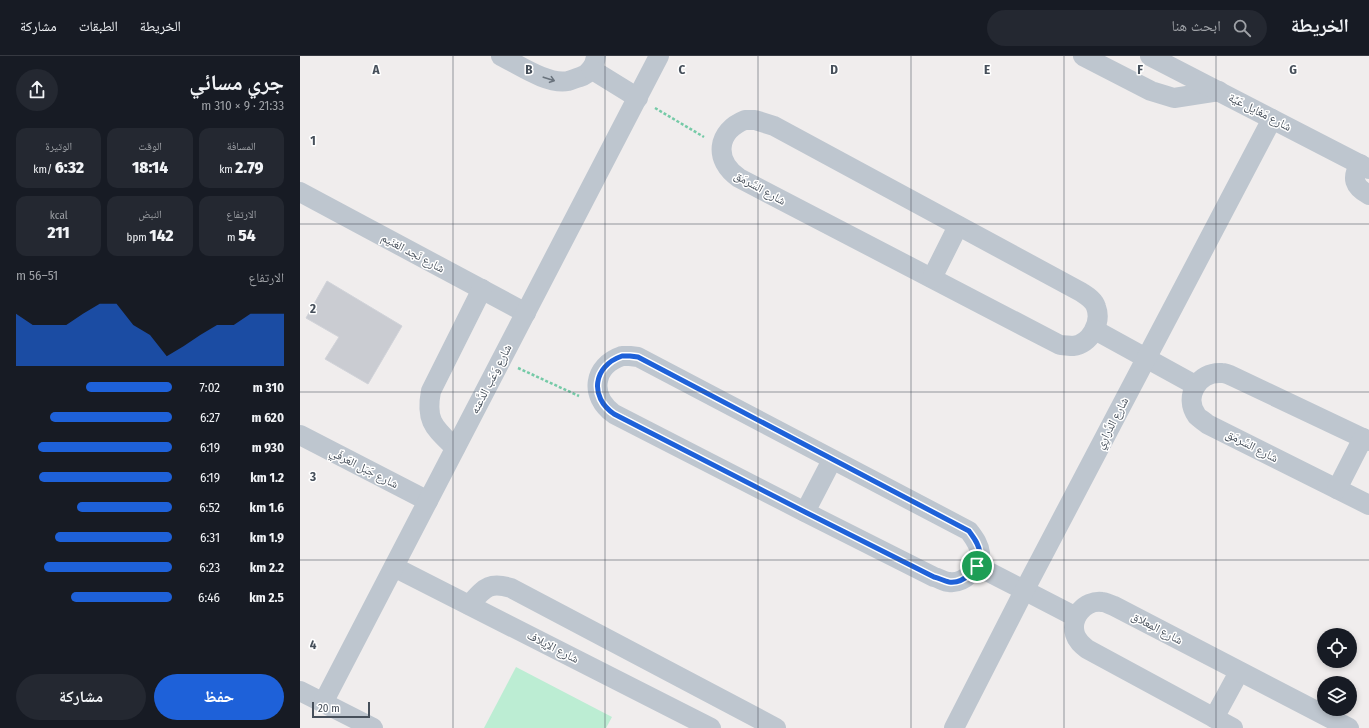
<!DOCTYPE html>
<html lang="ar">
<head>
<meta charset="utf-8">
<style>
	body { margin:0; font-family:"Fira Sans Condensed","Noto Naskh Arabic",sans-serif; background:#242831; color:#f1f3f6; direction:rtl; height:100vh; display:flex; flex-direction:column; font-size:15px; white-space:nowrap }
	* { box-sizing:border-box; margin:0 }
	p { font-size:13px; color:#9ea1a6 }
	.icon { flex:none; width:22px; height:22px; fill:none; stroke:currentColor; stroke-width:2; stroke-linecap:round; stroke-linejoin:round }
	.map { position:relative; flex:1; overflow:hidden; direction:ltr }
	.side { display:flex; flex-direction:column; background:#171b24; width:300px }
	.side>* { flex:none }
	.controls { position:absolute; left:1017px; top:572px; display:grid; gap:8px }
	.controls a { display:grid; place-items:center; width:40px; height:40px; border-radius:50%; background:#171b24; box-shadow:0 2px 6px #0003; font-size:20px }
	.scale { position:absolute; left:12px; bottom:10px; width:58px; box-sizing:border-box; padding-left:4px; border:2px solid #464f5a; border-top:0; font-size:11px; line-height:14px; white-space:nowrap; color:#464f5a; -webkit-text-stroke:3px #fff; paint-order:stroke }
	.pin { position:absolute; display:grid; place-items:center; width:34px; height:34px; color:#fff; margin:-17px; border:2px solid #fff; border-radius:50%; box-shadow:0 1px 4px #0007 }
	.round { display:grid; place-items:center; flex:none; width:42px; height:42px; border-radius:21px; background:#242831 }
	.headline { display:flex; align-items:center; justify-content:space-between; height:68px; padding:0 16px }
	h1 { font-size:22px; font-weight:800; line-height:30px }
	.metrics { display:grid; grid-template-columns:repeat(3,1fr); gap:6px; height:68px; padding:4px 16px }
	.metrics div { display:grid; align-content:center; border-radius:10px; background:#242831; text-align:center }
	.metrics b { font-size:17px; font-weight:800 }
	.metrics small { font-size:11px; font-weight:400 }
	.metrics p { font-size:11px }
	.chart { height:112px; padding:8px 16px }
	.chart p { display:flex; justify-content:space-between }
	.chart svg { width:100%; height:72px; margin-top:4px; fill:#1e61d9; opacity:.7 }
	.cta { display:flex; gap:8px; margin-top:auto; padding:8px 16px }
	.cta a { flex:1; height:46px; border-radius:24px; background:#1e61d9; color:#fff; font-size:16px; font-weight:800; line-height:46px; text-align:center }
	.cta a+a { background:#242831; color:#f1f3f6 }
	ul { padding:0 16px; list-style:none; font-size:13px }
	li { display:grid; grid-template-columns:64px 48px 1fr; align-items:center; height:30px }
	li i { height:10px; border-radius:5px; background:#1e61d9 }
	header { display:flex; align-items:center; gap:24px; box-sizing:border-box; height:56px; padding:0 20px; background:#171b24; border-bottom:1px solid #363941 }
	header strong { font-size:19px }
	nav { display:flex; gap:22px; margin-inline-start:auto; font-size:14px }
	.search { width:280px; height:36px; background:#242831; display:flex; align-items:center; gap:10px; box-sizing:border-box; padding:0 14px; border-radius:22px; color:#9ea1a6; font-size:15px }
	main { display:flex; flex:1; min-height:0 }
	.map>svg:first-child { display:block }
	.green { fill:#bcedd3 }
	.building { fill:#caccd2; stroke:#d1d3d9 }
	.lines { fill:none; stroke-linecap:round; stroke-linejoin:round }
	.path { stroke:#75caa7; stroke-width:2.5; stroke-dasharray:3 2; stroke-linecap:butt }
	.minor { stroke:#bec6cf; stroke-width:20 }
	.oneway { stroke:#6a737d }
	.route-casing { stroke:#fff; stroke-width:8 }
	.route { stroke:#1e61d9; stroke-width:5 }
	.grid { fill:none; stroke:#464f5a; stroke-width:1; stroke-opacity:0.55 }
	.labels { text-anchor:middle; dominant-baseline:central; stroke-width:3; stroke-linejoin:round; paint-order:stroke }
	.street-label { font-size:12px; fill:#464f5a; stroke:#fff }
	.grid-label { font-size:13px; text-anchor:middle; font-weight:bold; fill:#464f5a; stroke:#fff; stroke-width:3; stroke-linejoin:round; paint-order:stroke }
</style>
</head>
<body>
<header>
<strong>الخريطة</strong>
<div class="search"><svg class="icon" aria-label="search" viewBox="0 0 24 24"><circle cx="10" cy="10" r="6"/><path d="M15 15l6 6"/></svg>ابحث هنا</div>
<nav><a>الخريطة</a><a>الطبقات</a><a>مشاركة</a></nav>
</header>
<main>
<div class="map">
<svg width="1069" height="672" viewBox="0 0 1069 672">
	<rect width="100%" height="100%" fill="#f0eded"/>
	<polygon class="green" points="216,611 312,661 306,672 184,672"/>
	<polygon class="building" points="27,225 102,270 68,328 25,303 39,281 6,262"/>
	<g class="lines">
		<g class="path">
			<polyline points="355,52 404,81"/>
			<polyline points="218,312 279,340"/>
		</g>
		<g class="minor">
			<path d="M201 0C219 9 248 29 268 25 272 24 276 22 280 21 289 18 295 10 296 0"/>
			<polyline points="783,0 851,35 874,42 919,35"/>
			<polyline points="850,0 1069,113"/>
			<polyline points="291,13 338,42"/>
			<path d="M445 64H455L474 70 781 236C787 240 794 244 796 251 802 267 790 288 773 290 769 290 764 289 760 289L439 122C413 104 417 75 445 64Z"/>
			<path d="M1060 108C1051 122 1054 131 1069 139"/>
			<polyline points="0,136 226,257"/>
			<polyline points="632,222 658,170"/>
			<polyline points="795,274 895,329"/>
			<path d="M322 300H330L338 301 669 475C674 482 679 488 680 497 680 512 664 528 649 526 644 526 639 522 634 521L505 456 314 358C289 340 293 310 322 300Z"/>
			<polyline points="0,379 128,445"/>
			<path d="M1069 385 934 321C930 319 925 317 922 317 898 315 883 341 897 360 900 363 904 365 907 368L1069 449"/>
			<path d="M155 392C135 372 125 366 131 335L182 233"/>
			<polyline points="1037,433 1063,382"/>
			<polyline points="505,456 532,404"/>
			<polyline points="677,510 776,561"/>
			<polyline points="94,511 411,672"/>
			<path d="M169 549C184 533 188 525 211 532L476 672"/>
			<polyline points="0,635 73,672"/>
			<polyline points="23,647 359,0"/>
			<polyline points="914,662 939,616"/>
			<polyline points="654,672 724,535 972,63"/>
			<path d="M933 672 787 593C782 589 777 585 775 578 770 561 785 544 802 546 806 546 810 549 814 550L1049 672"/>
		</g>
	</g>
	<defs><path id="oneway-shaft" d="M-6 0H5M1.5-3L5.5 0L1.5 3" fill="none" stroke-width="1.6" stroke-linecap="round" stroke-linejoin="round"/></defs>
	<use class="oneway" href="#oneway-shaft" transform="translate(249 23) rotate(18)"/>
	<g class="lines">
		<g class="route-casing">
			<path id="route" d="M322 300H330L338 301 669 475C674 482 679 488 680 497 680 512 664 528 649 526 644 525 639 522 634 521L505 456 314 358C289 341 293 310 322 300Z"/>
		</g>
		<use href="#route" class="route"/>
	</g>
	<path class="grid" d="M153 0V672M305 0V672M458 0V672M611 0V672M764 0V672M916 0V672M0 168H1069M0 336H1069M0 504H1069"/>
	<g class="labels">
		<g class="street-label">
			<text transform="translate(960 56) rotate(27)">شارع مَغايل عَيَّة</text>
			<text transform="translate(460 132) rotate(29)">شارع السَّرمَق</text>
			<text transform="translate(113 197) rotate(28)">شارع نَجد الغنَيم</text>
			<text transform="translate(191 323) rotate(-63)">شارع وَعَب الدَّعنه</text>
			<text transform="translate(812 367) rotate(-62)">شارع الدَّرارِي</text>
			<text transform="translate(952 390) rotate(27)">شارع السَّرمَق</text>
			<text transform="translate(64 412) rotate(27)">شارع جَبَل العَرفَي</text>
			<text transform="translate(857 572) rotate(28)">شارع المِعلاق</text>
			<text transform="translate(253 591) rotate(27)">شارع الإيلاف</text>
		</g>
	</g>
	<g class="grid-label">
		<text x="76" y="18">A</text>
		<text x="229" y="18">B</text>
		<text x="382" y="18">C</text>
		<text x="534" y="18">D</text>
		<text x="687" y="18">E</text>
		<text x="840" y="18">F</text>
		<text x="993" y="18">G</text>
		<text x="13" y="89">1</text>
		<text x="13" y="257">2</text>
		<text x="13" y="425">3</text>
		<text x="13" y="593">4</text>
	</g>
</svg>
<div class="controls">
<a><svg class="icon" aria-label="locate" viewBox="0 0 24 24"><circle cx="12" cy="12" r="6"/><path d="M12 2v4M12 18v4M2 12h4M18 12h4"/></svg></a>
<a><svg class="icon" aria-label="layers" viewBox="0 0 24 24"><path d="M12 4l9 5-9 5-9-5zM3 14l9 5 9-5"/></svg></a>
</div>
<div class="scale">20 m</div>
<div class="pin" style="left:677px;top:510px;background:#1e9e55"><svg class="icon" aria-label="arrive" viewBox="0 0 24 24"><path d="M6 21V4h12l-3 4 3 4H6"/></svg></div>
</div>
<section class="side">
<div class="headline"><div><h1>جري مسائي</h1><p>21:33 · 9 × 310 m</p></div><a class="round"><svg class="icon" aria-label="share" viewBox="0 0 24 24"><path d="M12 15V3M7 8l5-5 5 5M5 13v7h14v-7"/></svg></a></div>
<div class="metrics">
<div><p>المسافة</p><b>2.79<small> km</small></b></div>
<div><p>الوقت</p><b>18:14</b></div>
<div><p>الوتيرة</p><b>6:32<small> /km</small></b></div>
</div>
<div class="metrics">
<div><p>الارتفاع</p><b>54<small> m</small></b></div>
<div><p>النبض</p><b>142<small> bpm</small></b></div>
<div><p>kcal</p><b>211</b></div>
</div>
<div class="chart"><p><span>الارتفاع</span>51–56 m</p>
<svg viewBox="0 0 160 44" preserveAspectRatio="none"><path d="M0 44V12L10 19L20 19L30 19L40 12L50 6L60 6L70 19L80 25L90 38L100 32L110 25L120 19L130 19L140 12L150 12L160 12V44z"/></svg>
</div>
<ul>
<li><b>310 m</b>7:02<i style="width:55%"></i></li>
<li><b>620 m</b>6:27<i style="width:78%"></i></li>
<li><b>930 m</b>6:19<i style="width:86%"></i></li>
<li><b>1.2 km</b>6:19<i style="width:85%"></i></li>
<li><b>1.6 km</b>6:52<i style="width:61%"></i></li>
<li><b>1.9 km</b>6:31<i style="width:75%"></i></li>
<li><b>2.2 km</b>6:23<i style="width:82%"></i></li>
<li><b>2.5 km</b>6:46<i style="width:65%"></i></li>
</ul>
<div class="cta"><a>حفظ</a><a>مشاركة</a></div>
</section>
</main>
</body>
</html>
